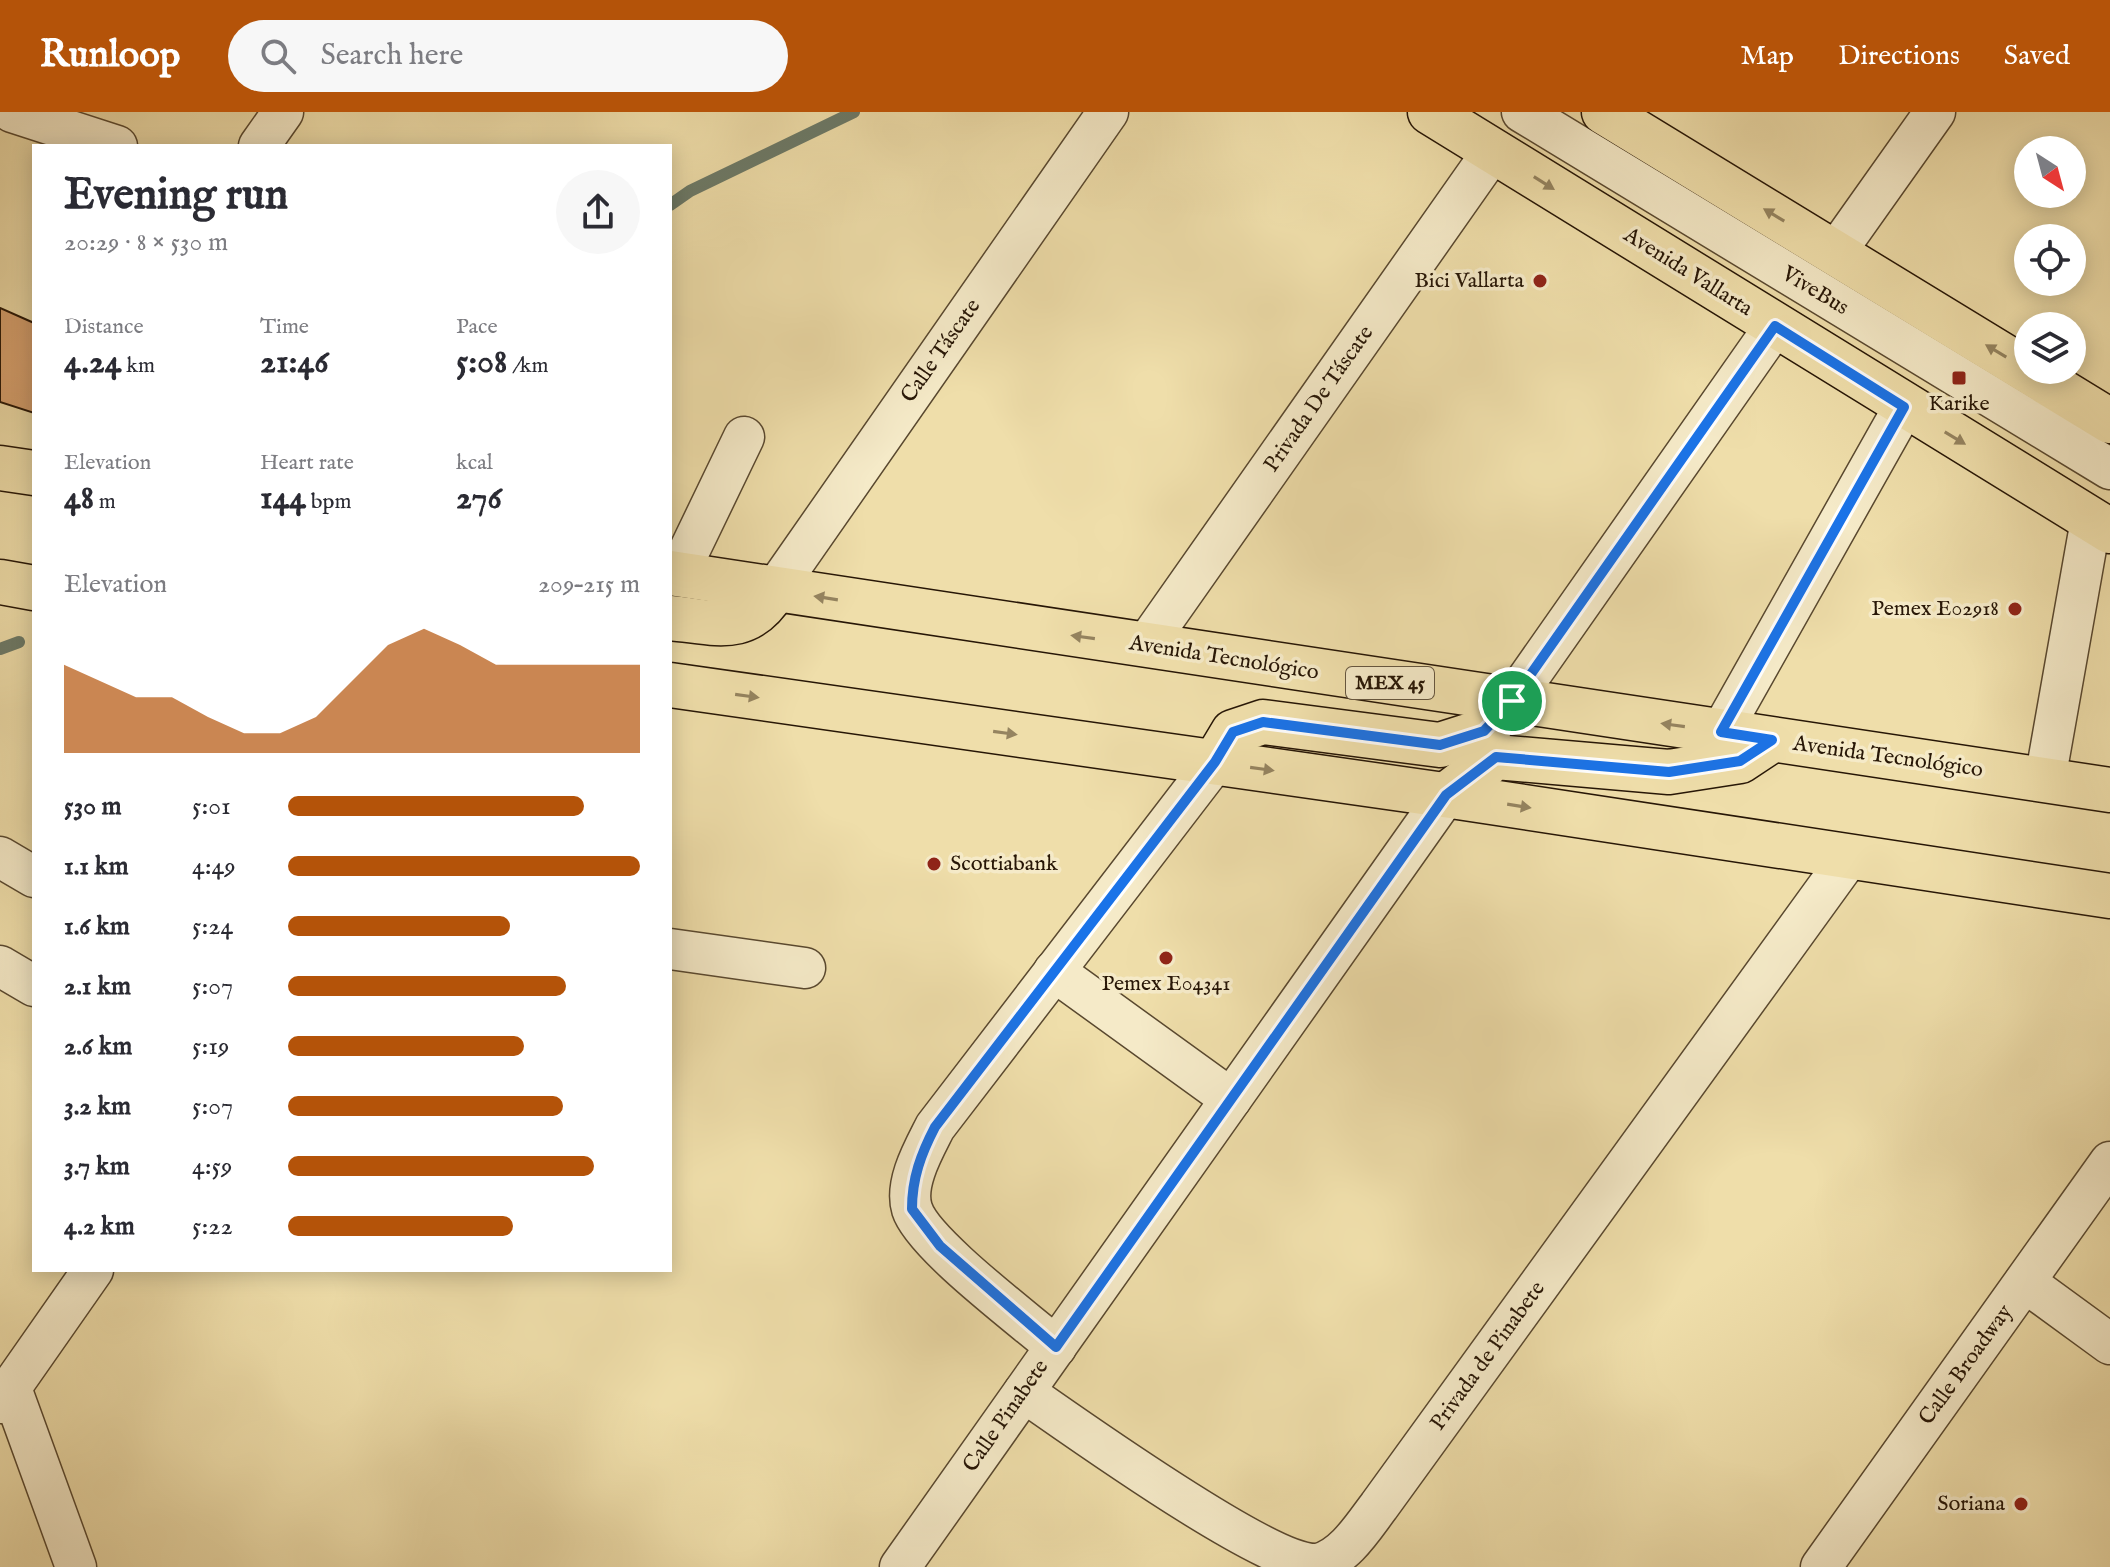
<!DOCTYPE html>
<html lang="en">
<head>
<meta charset="utf-8">
<style>
	body { margin:0; font-family:"IM FELL English",serif; background:#f7f7f7; color:#2b2b33; height:100vh; display:flex; flex-direction:column; font-size:30px; white-space:nowrap }
	* { box-sizing:border-box; margin:0 }
	p { font-size:26px; color:#7c7c81 }
	.icon { flex:none; width:44px; height:44px; fill:none; stroke:currentColor; stroke-width:2; stroke-linecap:round; stroke-linejoin:round }
	.map { position:relative; flex:1; overflow:hidden }
	.drawer { position:absolute; left:32px; top:32px; width:640px; height:1128px; display:flex; flex-direction:column; background:#fff; border-radius:0px; box-shadow:0 4px 20px #0003 }
	.drawer>* { flex:none }
	.needle { width:52px; rotate:144deg }
	.buttons { position:absolute; left:2014px; top:24px; display:grid; gap:16px }
	.buttons a { display:grid; place-items:center; width:72px; height:72px; border-radius:50%; background:#fff; box-shadow:0 4px 20px #0003; font-size:40px }
	.pin { position:absolute; display:grid; place-items:center; width:68px; height:68px; color:#fff; margin:-34px; border:4px solid #fff; border-radius:50%; box-shadow:0 2px 8px #0007 }
	.round { display:grid; place-items:center; flex:none; width:84px; height:84px; border-radius:42px; background:#f7f7f7 }
	.overview { display:flex; align-items:center; justify-content:space-between; height:136px; padding:0 32px }
	h1 { font-size:44px; font-weight:700; line-height:60px }
	.metrics { display:grid; grid-template-columns:repeat(3,1fr); gap:12px; height:136px; padding:8px 32px }
	.metrics div { display:grid; align-content:center }
	.metrics b { font-size:34px; font-weight:700 }
	.metrics small { font-size:22px; font-weight:400 }
	.metrics p { font-size:22px }
	.chart { height:224px; padding:16px 32px }
	.chart p { display:flex; justify-content:space-between }
	.chart svg { width:100%; height:144px; margin-top:8px; fill:#b45309; opacity:.7 }
	ul { padding:0 32px; list-style:none; font-size:26px }
	li { display:grid; grid-template-columns:128px 96px 1fr; align-items:center; height:60px }
	li i { height:20px; border-radius:10px; background:#b45309 }
	header { display:flex; align-items:center; gap:48px; box-sizing:border-box; height:112px; padding:0 40px; background:#b45309; color:#fff }
	header strong { font-size:38px }
	nav { display:flex; gap:44px; margin-inline-start:auto; font-size:28px }
	.search { width:560px; height:72px; background:#f7f7f7; display:flex; align-items:center; gap:20px; box-sizing:border-box; padding:0 28px; border-radius:44px; color:#7c7c81; font-size:30px }
	.map>svg:first-child { display:block }
	.lines { fill:none; stroke-linecap:round; stroke-linejoin:round }
	.stream { stroke:#6c7a68; stroke-width:12 }
	.building { fill:#d7a270; stroke:#271606; stroke-width:2 }
	.minor-casing { stroke:#59482f; stroke-width:43 }
	.major-casing { stroke:#271606; stroke-width:47 }
	.minor { stroke:#f5eac8; stroke-width:40 }
	.major { stroke:#efdeaa; stroke-width:44 }
	.oneway { fill:#958460 }
	.route-casing { stroke:#fff; stroke-width:16 }
	.route { stroke:#1a73e8; stroke-width:10 }
	.poi-dot { fill:#8f2418; stroke:#f5eac8; stroke-width:3 }
	.labels { text-anchor:middle; dominant-baseline:central; stroke-width:7; stroke-linejoin:round; paint-order:stroke }
	.shield { fill:#f5eac8; stroke:#655640; stroke-width:2 }
	.shield-label { font-size:20px; font-weight:bold; fill:#271606 }
	.street-label { font-size:22px; fill:#271606; stroke:#f5eac8 }
	.poi-label { font-size:22px; fill:#271606; stroke:#f5eac8; text-anchor:end }
</style>
</head>
<body>
<header>
<strong>Runloop</strong>
<div class="search"><svg class="icon" aria-label="search" viewBox="0 0 24 24"><circle cx="10" cy="10" r="6"/><path d="M15 15l6 6"/></svg>Search here</div>
<nav><a>Map</a><a>Directions</a><a>Saved</a></nav>
</header>
<div class="map">
<svg width="2110" height="1455" viewBox="0 0 2110 1455">
	<rect width="100%" height="100%" fill="#efdeaa"/>
	<filter id="stains"><feTurbulence type="fractalNoise" baseFrequency=".0025" numOctaves="4"/><feColorMatrix values="0 0 0 0 .2 0 0 0 0 .09 0 0 0 0 .02 0 0 0 .5 -.17"/></filter>
	<radialGradient id="worn" r=".72"><stop offset=".6" stop-color="#630" stop-opacity="0"/><stop offset="1" stop-color="#630" stop-opacity=".3"/></radialGradient>
	<g class="lines">
		<g class="stream">
			<polyline points="670,93 690,79 854,0"/>
			<polyline points="0,537 19,530"/>
		</g>
	</g>
	<polygon class="building" points="0,196 34,211 34,301 0,290"/>
	<g class="lines">
		<g class="minor-casing">
			<g id="minor">
				<polyline points="12,0 117,34"/>
				<polyline points="1522,0 2110,357"/>
				<polyline points="259,34 283,0"/>
				<polyline points="1835,141 1935,0"/>
				<polyline points="678,462 744,325"/>
				<polyline points="774,479 1108,0"/>
				<polyline points="1145,534 1493,39"/>
				<polyline points="1512,589 1775,214"/>
				<polyline points="1721,620 1904,295"/>
				<polyline points="2045,668 2091,408"/>
				<polyline points="0,745 34,765"/>
				<polyline points="670,837 805,856"/>
				<polyline points="0,854 34,874"/>
				<polyline points="1054,859 1231,987"/>
				<polyline points="2025,1170 2110,1232"/>
				<path d="M1056 1235C1024 1207 923 1132 912 1097 904 1071 924 1037 935 1015L1215 650"/>
				<polyline points="11,1276 76,1455"/>
				<path d="M1024 1280C1072 1313 1269 1455 1318 1452 1345 1445 1363 1415 1379 1394L1850 744"/>
				<polyline points="0,1291 93,1158"/>
				<polyline points="900,1455 1446,683"/>
				<polyline points="1821,1455 2110,1050"/>
			</g>
		</g>
		<g class="major-casing">
			<g id="major">
				<polyline points="1430,0 2110,419"/>
				<polyline points="1604,0 2110,309"/>
				<polyline points="0,356 34,361"/>
				<polyline points="670,461 2110,678"/>
				<polyline points="0,470 34,476"/>
				<path d="M670 506C715 510 747 524 774 479"/>
				<polyline points="670,573 1458,685 2110,784"/>
				<polyline points="1215,650 1233,620 1263,610 1440,633 1484,619 1512,589"/>
				<polyline points="1446,683 1496,645 1669,660 1740,649 1772,628"/>
			</g>
		</g>
		<use href="#minor" class="minor"/>
		<use href="#major" class="major"/>
	</g>
	<defs><path id="oneway-solid" d="M-6-.8H1V-3.2L6.5 0L1 3.2V.8H-6Z" transform="scale(2)"/></defs>
	<g class="oneway">
		<use href="#oneway-solid" transform="translate(1544 71) rotate(32)"/>
		<use href="#oneway-solid" transform="translate(1774 103) rotate(-149)"/>
		<use href="#oneway-solid" transform="translate(1996 239) rotate(-149)"/>
		<use href="#oneway-solid" transform="translate(1955 326) rotate(31)"/>
		<use href="#oneway-solid" transform="translate(826 486) rotate(-171)"/>
		<use href="#oneway-solid" transform="translate(1083 525) rotate(-172)"/>
		<use href="#oneway-solid" transform="translate(747 584) rotate(8)"/>
		<use href="#oneway-solid" transform="translate(1673 613) rotate(-172)"/>
		<use href="#oneway-solid" transform="translate(1005 621) rotate(8)"/>
		<use href="#oneway-solid" transform="translate(1262 657) rotate(8)"/>
		<use href="#oneway-solid" transform="translate(1519 694) rotate(9)"/>
	</g>
	<g class="lines">
		<g class="route-casing">
			<path id="route" d="M1775 214 1904 295 1721 620 1772 628 1740 649 1669 660 1496 645 1446 683 1056 1235 940 1134 912 1097C912 1066 921 1042 935 1015L1215 650 1233 620 1263 610 1440 633 1484 619 1512 589Z"/>
		</g>
		<use href="#route" class="route"/>
	</g>
	<g class="poi-dot">
		<circle cx="1540" cy="169" r="8"/>
		<rect x="1951" y="258" width="16" height="16" rx="4"/>
		<circle cx="2015" cy="497" r="8"/>
		<circle cx="934" cy="752" r="8"/>
		<circle cx="1166" cy="846" r="8"/>
		<circle cx="2021" cy="1392" r="8"/>
	</g>
	<g class="labels">
		<rect class="shield" x="1346" y="555" width="88" height="32" rx="6"/>
		<g class="shield-label">
			<text x="1390" y="571">MEX 45</text>
		</g>
		<g class="street-label">
			<text transform="translate(1688 160) rotate(32)">Avenida Vallarta</text>
			<text transform="translate(1815 179) rotate(31)">ViveBus</text>
			<text transform="translate(941 239) rotate(-55)">Calle Táscate</text>
			<text transform="translate(1319 287) rotate(-55)">Privada De Táscate</text>
			<text transform="translate(1224 546) rotate(9)">Avenida Tecnológico</text>
			<text transform="translate(1888 645) rotate(8)">Avenida Tecnológico</text>
			<text transform="translate(1488 1244) rotate(-54)">Privada de Pinabete</text>
			<text transform="translate(1966 1253) rotate(-54)">Calle Broadway</text>
			<text transform="translate(1006 1304) rotate(-55)">Calle Pinabete</text>
		</g>
		<g class="poi-label">
			<text x="1524" y="169">Bici Vallarta</text>
			<text x="1959" y="292" text-anchor="middle">Karike</text>
			<text x="1999" y="497">Pemex E02918</text>
			<text x="950" y="752" text-anchor="start">Scottiabank</text>
			<text x="1166" y="872" text-anchor="middle">Pemex E04341</text>
			<text x="2005" y="1392">Soriana</text>
		</g>
	</g>
	<rect width="100%" height="100%" filter="url(#stains)"/>
	<rect width="100%" height="100%" fill="url(#worn)"/>
</svg>
<div class="buttons">
<a><svg class="needle" viewBox="-14 -14 28 28"><path d="M0-13l5 13h-10z" fill="#e53935"/><path d="M0 13l5-13h-10z" fill="#7c7c81"/></svg></a>
<a><svg class="icon" aria-label="locate" viewBox="0 0 24 24"><circle cx="12" cy="12" r="6"/><path d="M12 2v4M12 18v4M2 12h4M18 12h4"/></svg></a>
<a><svg class="icon" aria-label="layers" viewBox="0 0 24 24"><path d="M12 4l9 5-9 5-9-5zM3 14l9 5 9-5"/></svg></a>
</div>
<div class="pin" style="left:1512px;top:589px;background:#1e9e55"><svg class="icon" aria-label="arrive" viewBox="0 0 24 24"><path d="M6 21V4h12l-3 4 3 4H6"/></svg></div>
<section class="drawer">
<div class="overview"><div><h1>Evening run</h1><p>20:29 · 8 × 530 m</p></div><a class="round"><svg class="icon" aria-label="share" viewBox="0 0 24 24"><path d="M12 15V3M7 8l5-5 5 5M5 13v7h14v-7"/></svg></a></div>
<div class="metrics">
<div><p>Distance</p><b>4.24<small> km</small></b></div>
<div><p>Time</p><b>21:46</b></div>
<div><p>Pace</p><b>5:08<small> /km</small></b></div>
</div>
<div class="metrics">
<div><p>Elevation</p><b>48<small> m</small></b></div>
<div><p>Heart rate</p><b>144<small> bpm</small></b></div>
<div><p>kcal</p><b>276</b></div>
</div>
<div class="chart"><p><span>Elevation</span>209–215 m</p>
<svg viewBox="0 0 160 44" preserveAspectRatio="none"><path d="M0 44V17L10 22L20 27L30 27L40 33L50 38L60 38L70 33L80 22L90 11L100 6L110 11L120 17L130 17L140 17L150 17L160 17V44z"/></svg>
</div>
<ul>
<li><b>530 m</b>5:01<i style="width:84%"></i></li>
<li><b>1.1 km</b>4:49<i style="width:100%"></i></li>
<li><b>1.6 km</b>5:24<i style="width:63%"></i></li>
<li><b>2.1 km</b>5:07<i style="width:79%"></i></li>
<li><b>2.6 km</b>5:19<i style="width:67%"></i></li>
<li><b>3.2 km</b>5:07<i style="width:78%"></i></li>
<li><b>3.7 km</b>4:59<i style="width:87%"></i></li>
<li><b>4.2 km</b>5:22<i style="width:64%"></i></li>
</ul>
</section>
</div>
</body>
</html>
